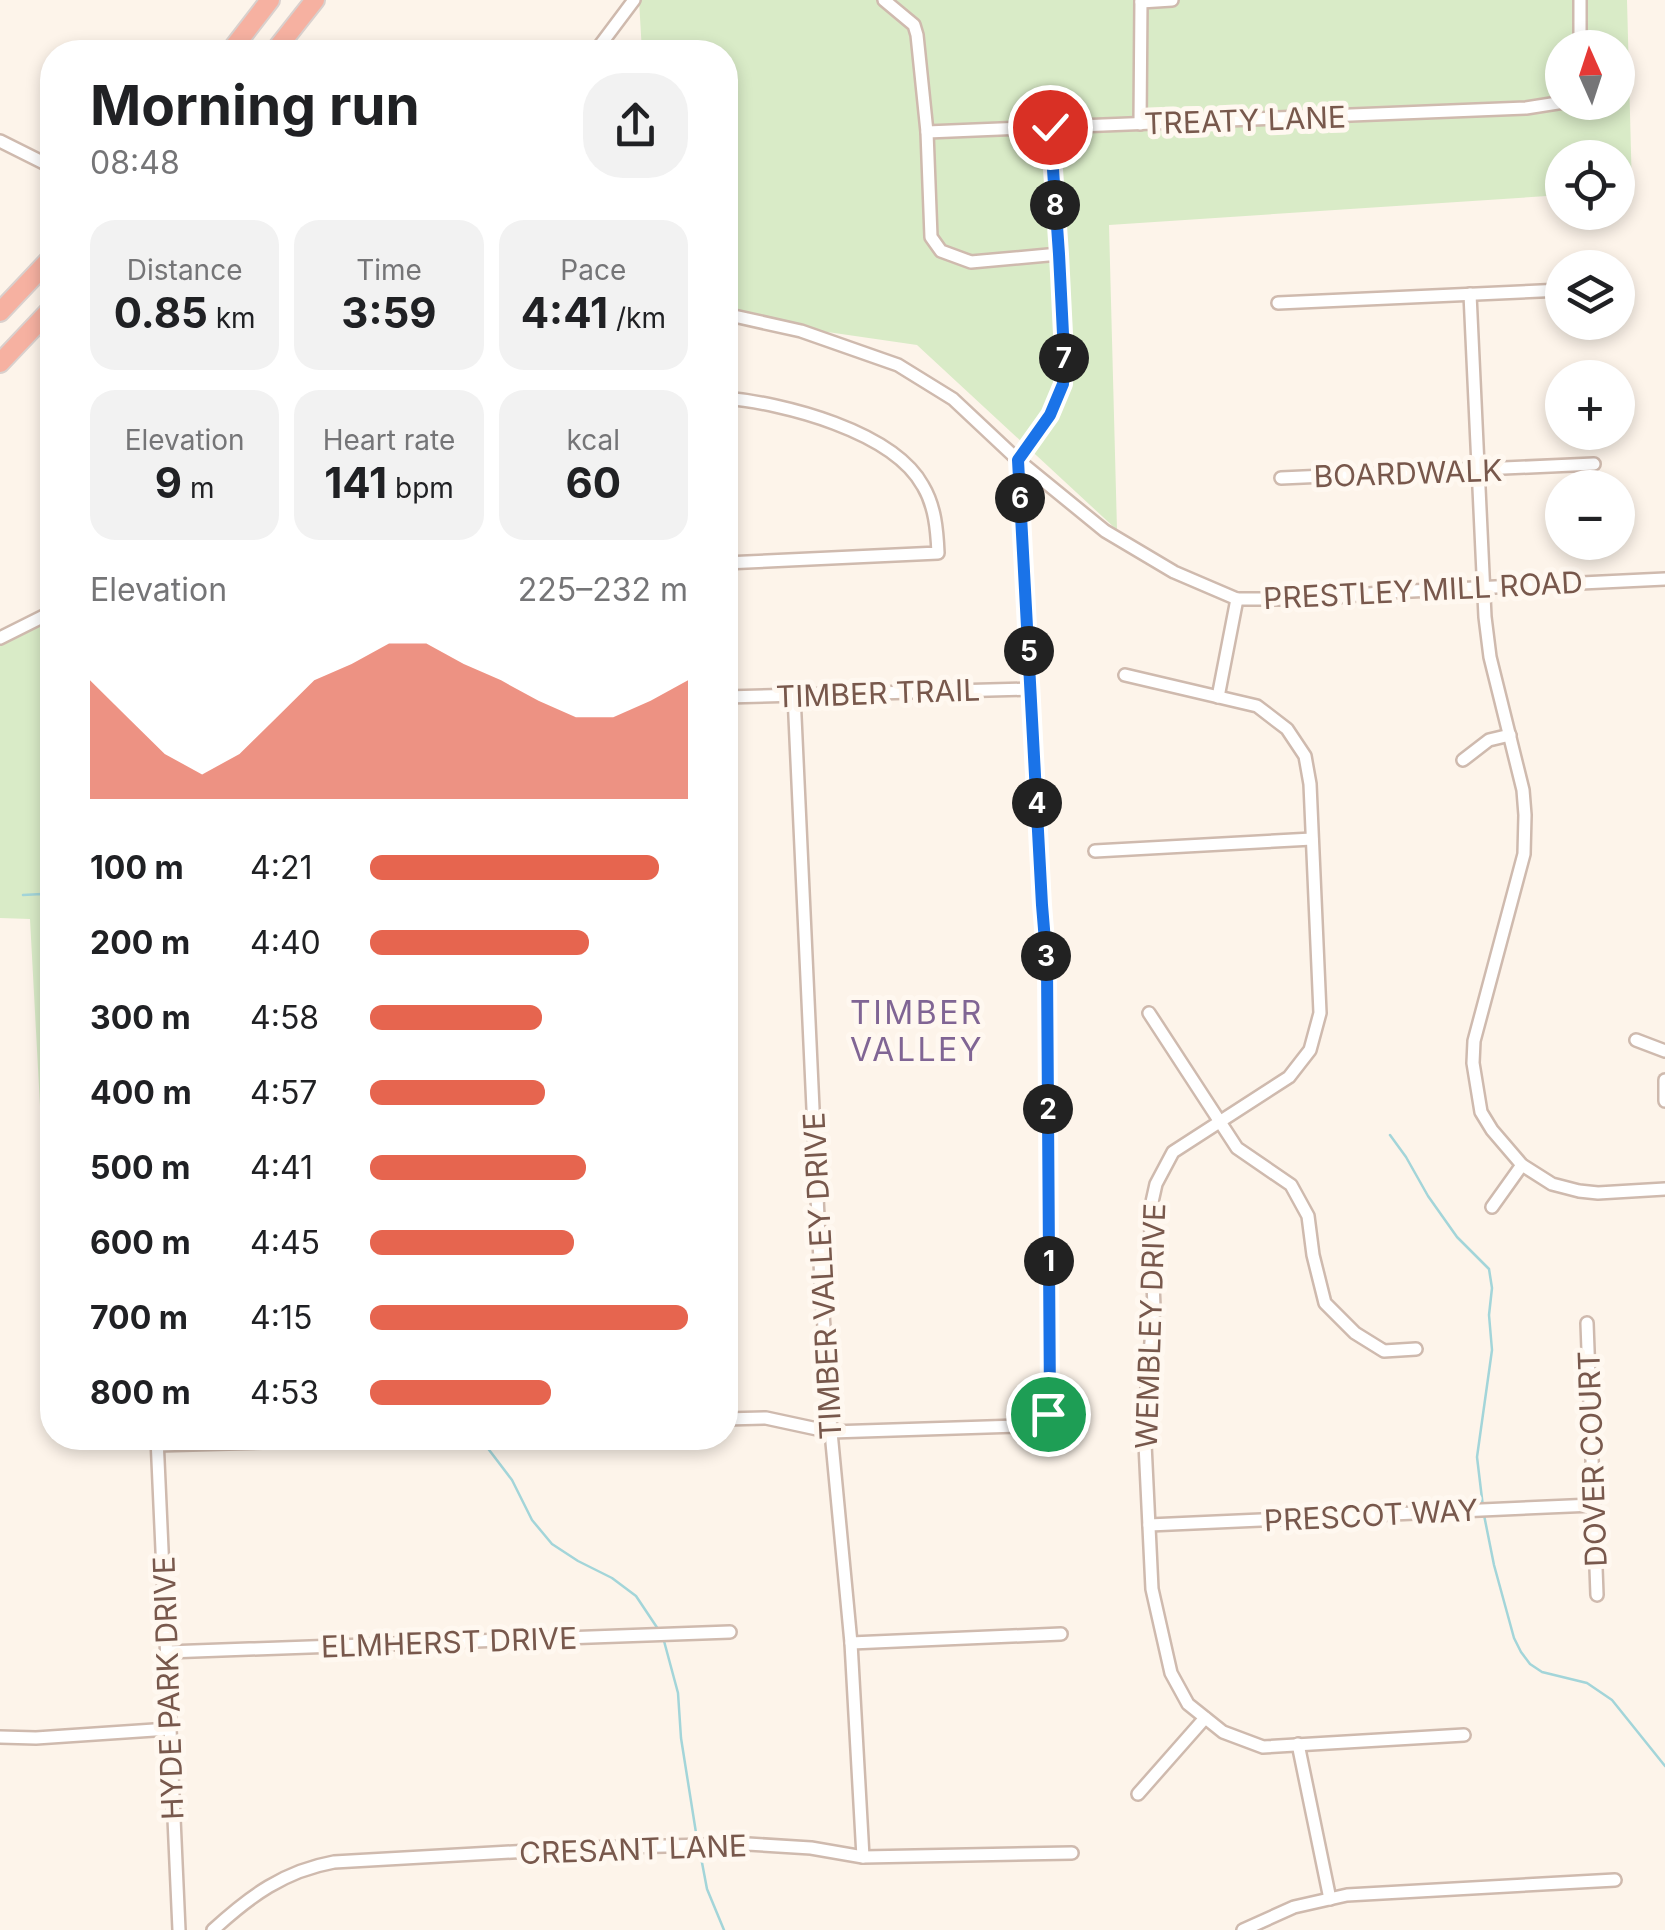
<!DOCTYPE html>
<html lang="en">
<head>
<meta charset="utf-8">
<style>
	body { margin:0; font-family:Inter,sans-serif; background:#f2f2f2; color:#202124; height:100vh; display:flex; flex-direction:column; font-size:38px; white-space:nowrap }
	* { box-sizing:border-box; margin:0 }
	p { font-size:32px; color:#757577 }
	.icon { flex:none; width:55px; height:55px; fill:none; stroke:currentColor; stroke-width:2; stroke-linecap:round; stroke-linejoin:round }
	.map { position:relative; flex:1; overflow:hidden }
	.side { position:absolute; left:40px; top:40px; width:698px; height:1410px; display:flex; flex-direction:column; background:#fff; border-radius:40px; box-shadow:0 5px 15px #0003 }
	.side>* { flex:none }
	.needle { width:65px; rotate:357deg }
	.fabs { position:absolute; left:1545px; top:30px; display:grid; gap:20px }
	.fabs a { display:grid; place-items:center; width:90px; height:90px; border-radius:50%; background:#fff; box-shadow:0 5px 15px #0003; font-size:50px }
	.pin { position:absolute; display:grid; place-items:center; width:85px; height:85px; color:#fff; margin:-42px; border:5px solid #fff; border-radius:50%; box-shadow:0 2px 10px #0007 }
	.km { position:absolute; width:50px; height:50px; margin:-25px; border-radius:50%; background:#222; color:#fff; font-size:28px; line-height:50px; text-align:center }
	.round { display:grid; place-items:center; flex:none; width:105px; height:105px; border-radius:40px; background:#f2f2f2 }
	.headline { display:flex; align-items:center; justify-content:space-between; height:170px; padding:0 50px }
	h1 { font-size:55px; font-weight:700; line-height:75px }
	.metrics { display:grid; grid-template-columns:repeat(3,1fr); gap:15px; height:170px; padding:10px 50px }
	.metrics div { display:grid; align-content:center; border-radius:25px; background:#f2f2f2; text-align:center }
	.metrics b { font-size:42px; font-weight:700 }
	.metrics small { font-size:28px; font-weight:400 }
	.metrics p { font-size:28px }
	.chart { height:280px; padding:20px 50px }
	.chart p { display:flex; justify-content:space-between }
	.chart svg { width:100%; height:180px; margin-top:10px; fill:#e6654f; opacity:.7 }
	ul { padding:0 50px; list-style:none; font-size:32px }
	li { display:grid; grid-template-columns:160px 120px 1fr; align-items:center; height:75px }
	li i { height:25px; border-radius:12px; background:#e6654f }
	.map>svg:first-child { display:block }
	.green { fill:#d9ebc7; fill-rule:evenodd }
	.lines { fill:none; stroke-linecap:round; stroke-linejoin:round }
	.stream { stroke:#a3d5d9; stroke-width:2.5 }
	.minor-casing { stroke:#cfbaae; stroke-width:16 }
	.highway-casing { stroke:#d9d0cd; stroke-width:22 }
	.minor { stroke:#fff; stroke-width:11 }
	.highway { stroke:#f6b1a1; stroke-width:18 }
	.route-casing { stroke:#fff; stroke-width:20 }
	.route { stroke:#1a73e8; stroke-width:12 }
	.labels { text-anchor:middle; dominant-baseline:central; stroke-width:10; stroke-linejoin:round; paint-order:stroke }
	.street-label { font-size:30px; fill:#78584c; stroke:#fff8f0 }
	.neighbourhood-label { font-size:32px; letter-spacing:2.5px; fill:#806594; stroke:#fff8f0 }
</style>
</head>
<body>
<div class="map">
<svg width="1665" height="1930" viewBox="0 0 1665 1930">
	<rect width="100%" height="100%" fill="#fdf4ea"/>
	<g class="green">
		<path d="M639 0H1627L1632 190 1618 191V158H1562V195L1109 225 1117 530 917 345 725 317V52H642ZM1562 48H1618V102H1562Z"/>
		<polygon points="52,618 52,1330 30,919 0,918 0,642"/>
	</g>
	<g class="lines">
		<g class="stream">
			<polyline points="23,895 42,894 52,897"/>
			<polyline points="1390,1135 1406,1157 1428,1196 1457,1237 1489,1269 1492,1288 1489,1315 1492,1350 1477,1457 1483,1507"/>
			<polyline points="480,1438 512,1480 532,1520 552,1544 578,1561 612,1578 636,1596 658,1629"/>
			<polyline points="1484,1515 1494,1565 1514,1638 1521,1652 1530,1664 1542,1672 1587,1683 1612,1700 1665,1766"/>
			<polyline points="664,1641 678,1693 681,1738 697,1839"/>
			<polyline points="700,1852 707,1889 724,1930"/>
		</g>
		<g class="minor-casing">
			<g id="minor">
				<polyline points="884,0 914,25 917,35 927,132 931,237 941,251 971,262 1059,254"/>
				<polyline points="1141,2 1172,0"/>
				<polyline points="1580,48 1580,0"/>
				<polyline points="595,52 634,0"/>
				<polyline points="1140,124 1141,0"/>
				<polyline points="927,132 1526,108 1564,102"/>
				<polyline points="0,141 52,167"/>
				<polyline points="1470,294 1485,617 1490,657 1523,790 1525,815 1524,854 1474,1041 1473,1063 1481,1112 1492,1130 1522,1165 1552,1184 1579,1191 1598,1193 1665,1189"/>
				<polyline points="1278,303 1562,290"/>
				<polyline points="725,314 801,331 898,365 953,399 1018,460 1105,531 1174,572 1237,599 1313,599 1391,592 1665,579"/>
				<path d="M725 398C783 403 893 431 923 486 935 506 937 530 938 553L725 563"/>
				<polyline points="1281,478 1594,464"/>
				<polyline points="0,638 52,612"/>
				<polyline points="1125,675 1257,706 1287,729 1305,756 1310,784 1320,1013 1310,1050 1289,1077 1173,1152 1156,1184 1150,1211 1154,1307 1144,1423 1152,1589 1171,1673 1188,1704 1223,1732 1263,1747 1464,1735"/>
				<polyline points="794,695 821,1283 831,1432 851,1643 863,1857"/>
				<polyline points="725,697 1031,689"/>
				<polyline points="1218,697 1237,599"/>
				<polyline points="1463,760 1489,740 1510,735"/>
				<polyline points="1095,851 1312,839"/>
				<polyline points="1149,1013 1237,1148 1291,1185 1308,1216 1313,1255 1325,1303 1355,1333 1384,1351 1416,1349"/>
				<polyline points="1636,1040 1665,1051"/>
				<polyline points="1665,1080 1665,1101"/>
				<polyline points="1492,1207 1522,1165"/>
				<polyline points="1587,1323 1597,1595"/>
				<polyline points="725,1419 766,1418 831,1432 1020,1426 1044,1421 1050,1405 1047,965 1042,905 1018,460 1050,415 1063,384 1064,354 1059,254 1050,127"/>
				<polyline points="157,1438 179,1930"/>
				<polyline points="157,1445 405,1438"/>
				<polyline points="1149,1525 1593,1505"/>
				<polyline points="851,1643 1061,1634"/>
				<polyline points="167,1652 730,1632"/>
				<polyline points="0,1737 36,1738 169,1729"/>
				<polyline points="1298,1744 1330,1899"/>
				<polyline points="1138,1794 1205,1718"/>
				<path d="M213 1930C250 1896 284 1871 334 1862L583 1848 748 1844 811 1848 863 1857 1072 1853"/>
				<polyline points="1243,1930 1294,1907 1347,1895 1615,1880"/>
			</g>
		</g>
		<g class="highway-casing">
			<g id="highway">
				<polyline points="230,52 270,0"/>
				<polyline points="274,52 315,0"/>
				<polyline points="0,312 52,257"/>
				<polyline points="0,363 52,308"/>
			</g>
		</g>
		<use href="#minor" class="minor"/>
		<use href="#highway" class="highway"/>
	</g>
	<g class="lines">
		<g class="route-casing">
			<polyline id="route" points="1048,1414 1050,1405 1047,965 1042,905 1018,460 1050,415 1063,384 1064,354 1059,254 1050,127"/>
		</g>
		<use href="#route" class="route"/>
	</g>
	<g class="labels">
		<g class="street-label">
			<text transform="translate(1245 120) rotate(-2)">TREATY LANE</text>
			<text transform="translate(1408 473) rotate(-2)">BOARDWALK</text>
			<text transform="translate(1423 590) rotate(-3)">PRESTLEY MILL ROAD</text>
			<text transform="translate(878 693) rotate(-2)">TIMBER TRAIL</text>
			<text transform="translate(822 1276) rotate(-93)">TIMBER VALLEY DRIVE</text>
			<text transform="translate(1150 1326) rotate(-88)">WEMBLEY DRIVE</text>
			<text transform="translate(1592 1459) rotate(-92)">DOVER COURT</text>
			<text transform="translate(1371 1515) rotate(-3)">PRESCOT WAY</text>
			<text transform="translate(449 1642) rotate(-2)">ELMHERST DRIVE</text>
			<text transform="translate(168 1688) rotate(-92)">HYDE PARK DRIVE</text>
			<text transform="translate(633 1849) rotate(-2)">CRESANT LANE</text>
		</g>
		<g class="neighbourhood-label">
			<text x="917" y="1012">TIMBER<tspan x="917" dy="37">VALLEY</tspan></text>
		</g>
	</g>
</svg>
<div class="fabs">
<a><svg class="needle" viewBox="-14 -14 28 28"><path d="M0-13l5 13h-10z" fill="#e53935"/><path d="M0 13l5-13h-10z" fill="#757577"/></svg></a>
<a><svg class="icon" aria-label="locate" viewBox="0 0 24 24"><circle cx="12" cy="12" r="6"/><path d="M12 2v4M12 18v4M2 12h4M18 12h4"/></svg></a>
<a><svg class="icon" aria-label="layers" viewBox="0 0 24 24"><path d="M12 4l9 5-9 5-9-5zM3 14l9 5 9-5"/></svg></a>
<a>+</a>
<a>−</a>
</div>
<div class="pin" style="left:1048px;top:1414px;background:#1e9e55"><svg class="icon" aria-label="arrive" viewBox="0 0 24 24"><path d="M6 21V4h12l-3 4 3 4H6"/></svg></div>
<div class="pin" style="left:1050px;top:127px;background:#d93025"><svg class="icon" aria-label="check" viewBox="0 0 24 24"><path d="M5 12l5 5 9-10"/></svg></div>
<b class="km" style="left:1049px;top:1261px">1</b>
<b class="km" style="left:1048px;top:1109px">2</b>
<b class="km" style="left:1046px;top:956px">3</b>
<b class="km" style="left:1037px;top:803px">4</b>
<b class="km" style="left:1029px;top:651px">5</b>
<b class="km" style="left:1020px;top:498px">6</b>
<b class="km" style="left:1064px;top:358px">7</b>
<b class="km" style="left:1055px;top:205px">8</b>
<section class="side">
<div class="headline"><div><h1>Morning run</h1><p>08:48</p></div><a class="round"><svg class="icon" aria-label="share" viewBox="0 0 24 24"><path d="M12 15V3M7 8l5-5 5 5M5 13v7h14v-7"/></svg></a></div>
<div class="metrics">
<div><p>Distance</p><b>0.85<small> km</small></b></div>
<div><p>Time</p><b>3:59</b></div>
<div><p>Pace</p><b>4:41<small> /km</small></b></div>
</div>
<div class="metrics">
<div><p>Elevation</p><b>9<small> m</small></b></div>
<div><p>Heart rate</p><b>141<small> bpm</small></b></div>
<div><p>kcal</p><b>60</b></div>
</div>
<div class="chart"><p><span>Elevation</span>225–232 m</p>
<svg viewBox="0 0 160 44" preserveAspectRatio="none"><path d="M0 44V15L10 24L20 33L30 38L40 33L50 24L60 15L70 11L80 6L90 6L100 11L110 15L120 20L130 24L140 24L150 20L160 15V44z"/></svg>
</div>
<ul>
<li><b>100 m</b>4:21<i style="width:91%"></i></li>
<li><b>200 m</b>4:40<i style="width:69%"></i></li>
<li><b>300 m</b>4:58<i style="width:54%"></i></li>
<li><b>400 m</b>4:57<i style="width:55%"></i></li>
<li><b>500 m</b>4:41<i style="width:68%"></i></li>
<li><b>600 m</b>4:45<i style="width:64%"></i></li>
<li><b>700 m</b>4:15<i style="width:100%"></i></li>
<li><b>800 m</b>4:53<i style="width:57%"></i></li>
</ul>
</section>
</div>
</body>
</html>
